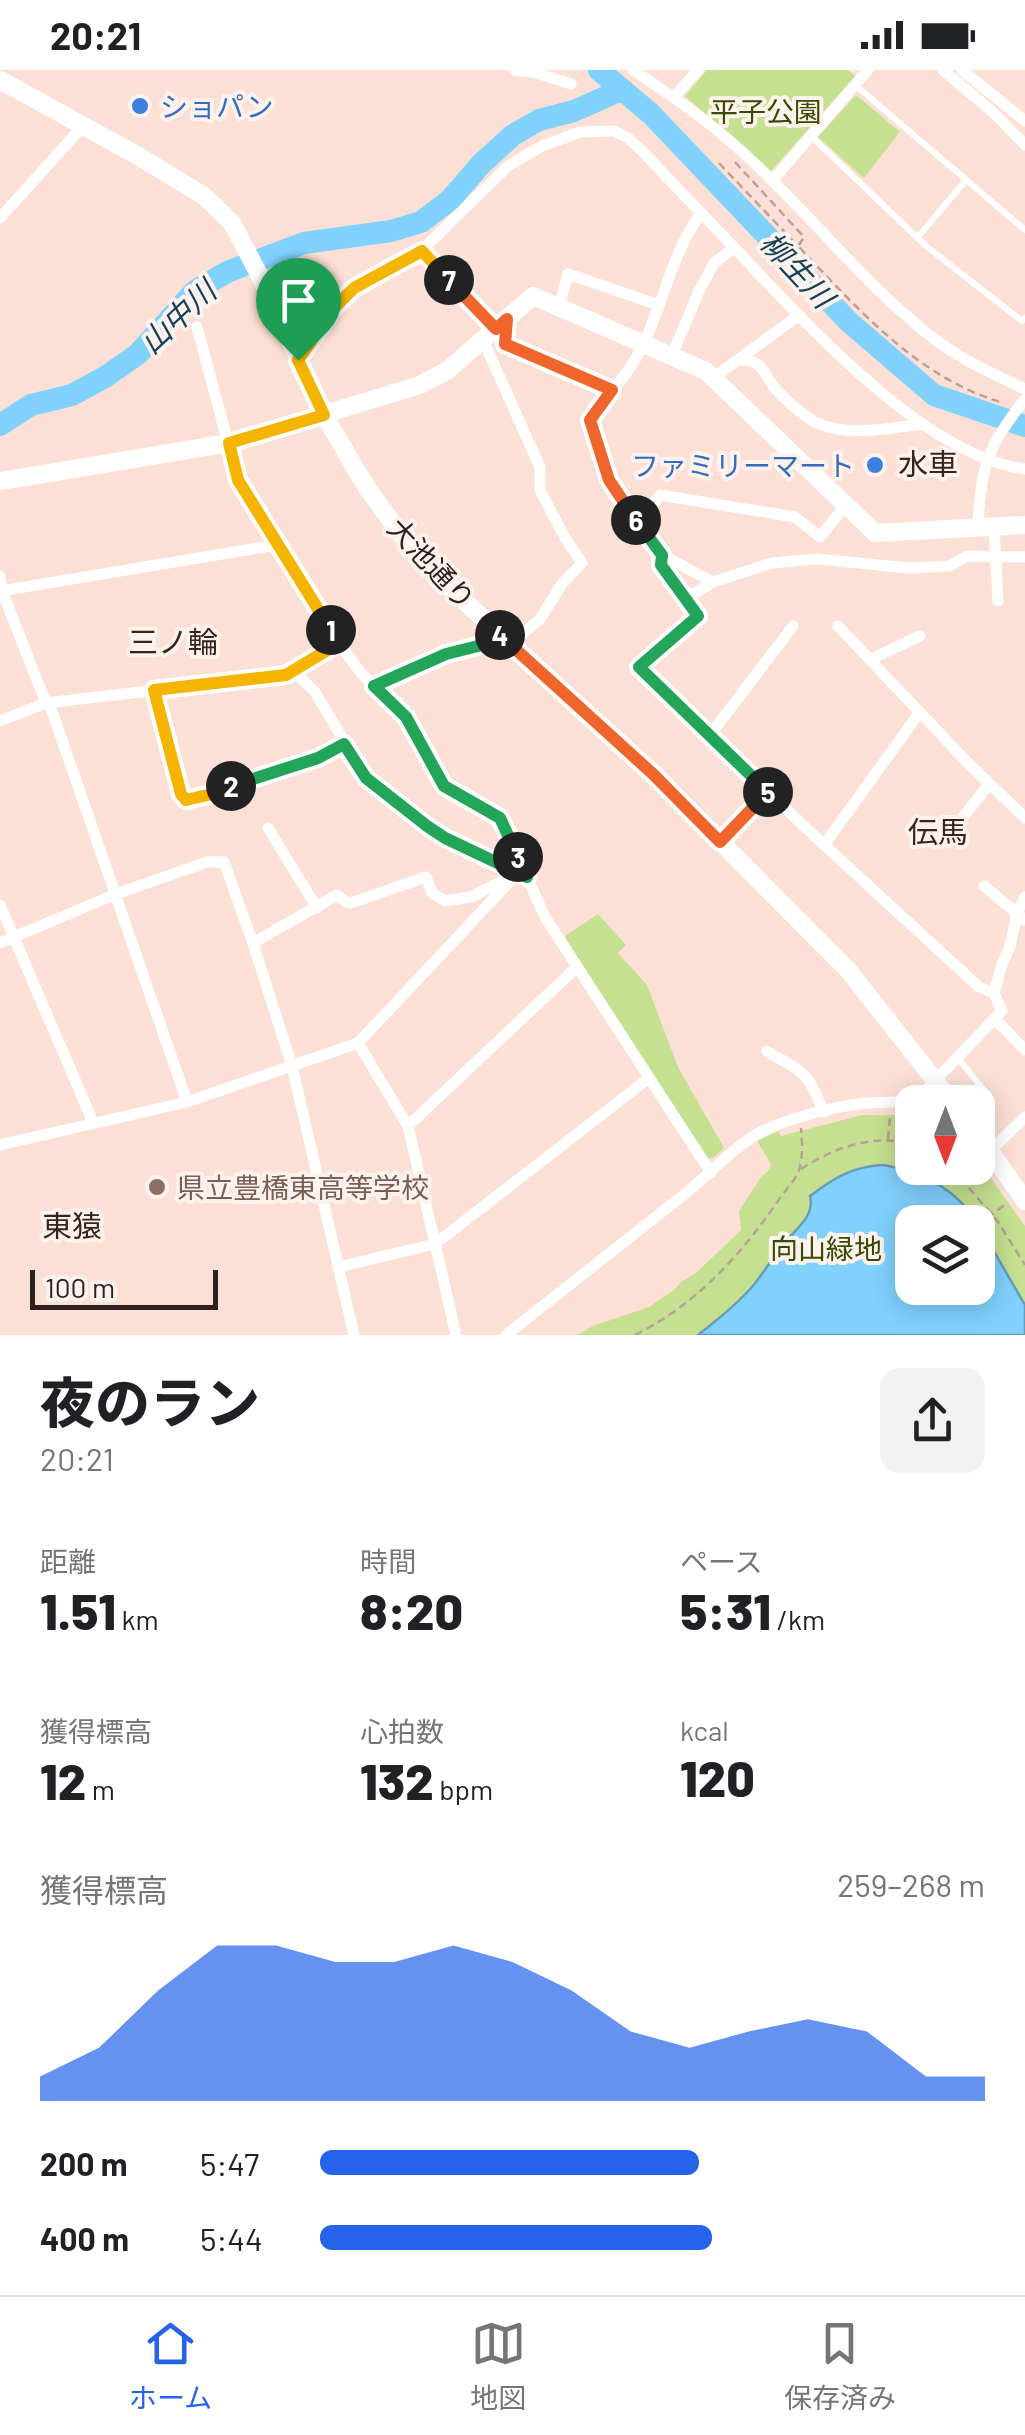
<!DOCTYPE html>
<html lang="ja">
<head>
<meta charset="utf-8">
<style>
	body { margin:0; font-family:Barlow,"Noto Sans JP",sans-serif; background:#f2f2f2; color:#202124; height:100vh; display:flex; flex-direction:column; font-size:38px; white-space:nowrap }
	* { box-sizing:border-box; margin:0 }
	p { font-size:32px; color:#757577 }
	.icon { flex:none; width:55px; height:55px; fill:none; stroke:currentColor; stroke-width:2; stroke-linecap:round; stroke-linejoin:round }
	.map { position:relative; height:1265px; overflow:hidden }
	.details { display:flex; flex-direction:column; background:#fff; flex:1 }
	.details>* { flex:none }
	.needle { width:65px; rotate:180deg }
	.fabs { position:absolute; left:895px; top:1015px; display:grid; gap:20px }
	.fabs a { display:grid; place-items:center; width:100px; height:100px; border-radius:20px; background:#fff; box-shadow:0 5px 25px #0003; font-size:50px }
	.scale { position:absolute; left:30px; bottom:25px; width:188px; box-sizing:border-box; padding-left:10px; border:5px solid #2c221e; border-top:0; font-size:28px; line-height:35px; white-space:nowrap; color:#2c221e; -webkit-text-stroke:8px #fdf2ed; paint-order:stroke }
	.pin { position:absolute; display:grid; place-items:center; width:85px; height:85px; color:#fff; margin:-102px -42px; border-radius:50% 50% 50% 0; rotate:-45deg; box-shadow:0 0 10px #0007 }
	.pin .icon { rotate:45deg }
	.km { position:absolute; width:50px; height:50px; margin:-25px; border-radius:50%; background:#222; color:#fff; font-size:28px; line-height:50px; text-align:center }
	.round { display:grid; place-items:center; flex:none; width:105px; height:105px; border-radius:20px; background:#f2f2f2 }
	.head { display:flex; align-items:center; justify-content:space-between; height:170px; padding:0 40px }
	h1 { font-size:55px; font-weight:800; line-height:75px }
	.metrics { display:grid; grid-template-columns:repeat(3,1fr); gap:15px; height:170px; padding:10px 40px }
	.metrics div { display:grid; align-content:center }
	.metrics b { font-size:50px; font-weight:800 }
	.metrics small { font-size:28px; font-weight:400 }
	.metrics p { font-size:28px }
	.chart { height:280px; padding:20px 40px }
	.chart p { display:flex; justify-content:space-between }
	.chart svg { width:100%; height:180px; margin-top:10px; fill:#2563eb; opacity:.7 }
	ul { padding:0 40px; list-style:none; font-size:32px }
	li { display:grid; grid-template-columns:160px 120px 1fr; align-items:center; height:75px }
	li i { height:25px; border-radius:12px; background:#2563eb }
	.status { display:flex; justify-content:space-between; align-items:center; height:70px; padding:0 50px; background:#fff; direction:ltr }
	.status svg { height:28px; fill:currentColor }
	.tab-bar { display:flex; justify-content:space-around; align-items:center; height:140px; border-top:2px solid #e0e0e0; background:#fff; font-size:28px; color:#757577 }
	.tab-bar a { display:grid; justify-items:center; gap:5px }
	.tab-bar .on { color:#2563eb }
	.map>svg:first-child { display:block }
	.green { fill:#c5e090; fill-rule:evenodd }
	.water { fill:#81d1fd; stroke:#689cba; stroke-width:2.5 }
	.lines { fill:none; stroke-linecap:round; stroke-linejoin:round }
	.river { stroke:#81d1fd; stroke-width:22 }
	.path { stroke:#b7a198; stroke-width:2.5; stroke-dasharray:8 5; stroke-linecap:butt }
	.lane { stroke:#fff; stroke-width:6 }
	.street { stroke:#fff; stroke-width:11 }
	.secondary { stroke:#fff; stroke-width:18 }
	.split-1-casing { stroke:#fff; stroke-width:20 }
	.split-2-casing { stroke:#fff; stroke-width:20 }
	.split-3-casing { stroke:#fff; stroke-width:20 }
	.split-4-casing { stroke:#fff; stroke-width:20 }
	.split-5-casing { stroke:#fff; stroke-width:20 }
	.split-6-casing { stroke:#fff; stroke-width:20 }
	.split-7-casing { stroke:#fff; stroke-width:20 }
	.split-8-casing { stroke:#fff; stroke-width:20 }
	.split-1 { stroke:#f5b400; stroke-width:12 }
	.split-2 { stroke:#f5b400; stroke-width:12 }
	.split-3 { stroke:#22a559; stroke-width:12 }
	.split-4 { stroke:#22a559; stroke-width:12 }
	.split-5 { stroke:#f0652b; stroke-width:12 }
	.split-6 { stroke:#22a559; stroke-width:12 }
	.split-7 { stroke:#f0652b; stroke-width:12 }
	.split-8 { stroke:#f5b400; stroke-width:12 }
	.shop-dot { fill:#3f7fe0; stroke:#fdf2ed; stroke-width:4 }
	.education-dot { fill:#8d6e63; stroke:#fdf2ed; stroke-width:4 }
	.labels { text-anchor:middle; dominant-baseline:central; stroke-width:8; stroke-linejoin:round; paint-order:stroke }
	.shop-label { font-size:28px; fill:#366cbe; stroke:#fdf2ed; text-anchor:start }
	.park-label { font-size:28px; fill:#384900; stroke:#fdf2ed }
	.street-label { font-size:28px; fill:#2c221e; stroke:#fdf2ed }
	.education-label { font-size:28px; fill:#785e54; stroke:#fdf2ed; text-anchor:start }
	.water-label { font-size:30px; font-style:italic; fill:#144158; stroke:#fdf2ed }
	.neighbourhood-label { font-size:30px; fill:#38241c; stroke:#fdf2ed }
</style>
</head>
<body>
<div class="status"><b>20:21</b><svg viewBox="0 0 49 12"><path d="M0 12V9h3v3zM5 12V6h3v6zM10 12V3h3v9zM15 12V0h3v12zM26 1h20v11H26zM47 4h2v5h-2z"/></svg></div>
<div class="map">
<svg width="1025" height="1265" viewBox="0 0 1025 1265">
	<rect width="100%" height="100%" fill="#fce0d5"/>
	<g class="green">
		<polygon points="707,0 848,0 855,6 771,101 685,26"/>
		<polygon points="856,25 900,62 864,108 818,67"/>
		<polygon points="598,844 626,875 618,883 647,915 678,997 724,1078 713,1088 707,1088 569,875 565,866"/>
		<path d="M912 1042V1098H978V1090L1025 1156V1265H577L593 1256 649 1237 674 1220 681 1212 696 1203 741 1160 739 1141 761 1107 770 1099 771 1094 757 1071 779 1061 781 1066 862 1045H895ZM912 1152H978V1218H912Z"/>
	</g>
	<path class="water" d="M884 1095C922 1102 956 1118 976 1152H912V1218H978V1154L1025 1235V1265H698C717 1250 736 1235 752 1217 764 1203 773 1186 785 1172 797 1158 815 1146 810 1126 834 1108 853 1096 884 1095Z"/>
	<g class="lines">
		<g class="river">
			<polyline points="599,0 651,44 849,252 934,325 1025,356"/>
			<polyline points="0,355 31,335 72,325 105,307 138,284 195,221 227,202 304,173 391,161 421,152 450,130 481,94 513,65 539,50 574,41 621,20"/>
		</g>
		<g class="path">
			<polyline points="735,92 804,167 799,175"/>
			<path d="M719 93C751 127 783 160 815 194 869 251 926 311 1004 333"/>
			<polyline points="888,1069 890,1047"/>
			<polyline points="952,1098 998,1152 1025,1195"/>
			<path d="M801 1099C833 1078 875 1063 912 1074"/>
			<polyline points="987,1148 1006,1134"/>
			<path d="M635 1265C697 1234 741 1185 780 1128 786 1119 798 1108 800 1096 803 1084 802 1070 801 1058"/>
		</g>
		<g class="lane">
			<polyline points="855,15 1025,160"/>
			<polyline points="811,66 926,176 1022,251 1025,248"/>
			<polyline points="918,167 966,110"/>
			<polyline points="958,988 983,1019"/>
		</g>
		<g class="street">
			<polyline points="514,0 537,3 571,14"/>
			<path d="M633 0C669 24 706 49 738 78 807 139 863 215 937 271 964 291 995 305 1025 319"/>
			<polyline points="943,0 995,44 1025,75"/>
			<polyline points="962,0 1025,51"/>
			<polyline points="674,27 698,0"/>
			<polyline points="772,111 868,0"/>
			<path d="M701 143C673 181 664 230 644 273 631 301 609 325 589 350L609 410 644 463 662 485 713 512"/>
			<polyline points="0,148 82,57"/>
			<polyline points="422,181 496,259"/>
			<polyline points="559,237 568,204 659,235"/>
			<polyline points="197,257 238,410 276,475 339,573 361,603 406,647 443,716 500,748 545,847 711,1103"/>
			<polyline points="483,270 540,397 540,420 565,468 582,493 562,514 540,549 510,574"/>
			<polyline points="505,273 612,320"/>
			<polyline points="672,285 699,221 714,193 734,178"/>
			<path d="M298 290 335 237 353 218 415 187 508 96 542 76 580 62 614 61 628 68 641 80C676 117 712 154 747 191 812 260 928 387 1025 399"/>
			<path d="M738 290C743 290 749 290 753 292 764 296 767 308 773 316 783 328 801 344 815 352 848 368 890 358 924 354"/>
			<polyline points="713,308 799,245"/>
			<polyline points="638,454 660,425 795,447 820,467 846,435"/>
			<polyline points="994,457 998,531"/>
			<path d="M978 458C980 396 988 377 1025 329"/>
			<polyline points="662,485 661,495 686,529"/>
			<polyline points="0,506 2,521 46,633 51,638 187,1032"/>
			<polyline points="0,521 276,475"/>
			<polyline points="838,556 967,692 1025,748"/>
			<polyline points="871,589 920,566"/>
			<polyline points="294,602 315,622 366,708 378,719 445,769 518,803"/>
			<polyline points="374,616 446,584 478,576 495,560"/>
			<polyline points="154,619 181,724 186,730 216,723 244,710 318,688 344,674"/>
			<polyline points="0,651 46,633 286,605 339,573"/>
			<polyline points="710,665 793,556"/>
			<polyline points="268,758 317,838"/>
			<polyline points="953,760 989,714"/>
			<polyline points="720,772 769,723"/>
			<polyline points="824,775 920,642"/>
			<polyline points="984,816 1025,850"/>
			<polyline points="0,835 93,1052"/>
			<polyline points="0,873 116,824 207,792 224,792 253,873"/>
			<polyline points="994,923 979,917 808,760 639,597 698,546 686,529 713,512 772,493 817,489 909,498 950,496 967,486 1025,487"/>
			<polyline points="995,949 1025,980"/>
			<polyline points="358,973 408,1056 456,1265"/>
			<path d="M767 981C781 991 798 996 809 1011 815 1020 819 1032 824 1042"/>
			<polyline points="408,1056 577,897"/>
			<polyline points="0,1075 187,1032 358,973 514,807"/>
			<polyline points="991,1080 1025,1047"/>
			<polyline points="338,1197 435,1174 649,1008"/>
			<polyline points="354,1265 292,996 253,873 337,825 346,832 351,833 426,807 432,823 445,831 471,827 518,803"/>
			<path d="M506 1265C566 1218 626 1171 686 1123 711 1103 734 1076 763 1061 793 1047 832 1037 866 1033 890 1031 902 1036 924 1022L1002 941 994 923 1002 894 1010 877 1017 843 1025 827"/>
		</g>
		<g class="secondary">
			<polyline points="0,10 140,87 204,126 232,153 263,212 324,345 367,418 400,463 439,508 654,705 848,900 952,1032"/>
			<polyline points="0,411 229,373 420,315 448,300 533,226 706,301 875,463 1025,455"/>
			<polyline points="978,1064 1025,1131"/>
		</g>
	</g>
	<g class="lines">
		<g class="split-1-casing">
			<polyline id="split-1" points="298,290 324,345 229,373 238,410 331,560"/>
		</g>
		<g class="split-2-casing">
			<polyline id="split-2" points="231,716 216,723 186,730 181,724 154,620 286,605 339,573 331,560"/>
		</g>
		<g class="split-3-casing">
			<polyline id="split-3" points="231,716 318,688 344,674 366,708 427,756 445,768 527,807 518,787"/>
		</g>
		<g class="split-4-casing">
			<polyline id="split-4" points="500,565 495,560 478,576 446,584 374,616 406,647 444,716 500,748 518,787"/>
		</g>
		<g class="split-5-casing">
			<polyline id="split-5" points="500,565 654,705 720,772 768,722"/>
		</g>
		<g class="split-6-casing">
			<polyline id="split-6" points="636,450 662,485 661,495 698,546 639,597 768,722"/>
		</g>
		<g class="split-7-casing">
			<polyline id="split-7" points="449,210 496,259 507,249 505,274 612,320 590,350 609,410 636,450"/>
		</g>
		<g class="split-8-casing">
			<polyline id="split-8" points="298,290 335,237 354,218 422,181 449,210"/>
		</g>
		<use href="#split-1" class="split-1"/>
		<use href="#split-2" class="split-2"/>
		<use href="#split-3" class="split-3"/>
		<use href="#split-4" class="split-4"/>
		<use href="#split-5" class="split-5"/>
		<use href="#split-6" class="split-6"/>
		<use href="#split-7" class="split-7"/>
		<use href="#split-8" class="split-8"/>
	</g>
	<g class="shop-dot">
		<circle cx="140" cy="36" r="10"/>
		<circle cx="875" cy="395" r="10"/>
	</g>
	<circle class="education-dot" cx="157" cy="1117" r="10"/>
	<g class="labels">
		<g class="shop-label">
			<text x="160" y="36">ショパン</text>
			<text x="855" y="395" text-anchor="end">ファミリーマート</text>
		</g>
		<g class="park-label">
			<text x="766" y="41">平子公園</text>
			<text x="826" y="1178">向山緑地</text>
		</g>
		<g class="street-label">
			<text transform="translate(432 493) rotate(47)">大池通り</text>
		</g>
		<g class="education-label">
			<text x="177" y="1117">県立豊橋東高等学校</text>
		</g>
		<g class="water-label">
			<text transform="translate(798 199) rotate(47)">柳生川</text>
			<text transform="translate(177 246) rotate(-43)">山中川</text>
		</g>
		<g class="neighbourhood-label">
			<text x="928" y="393">水車</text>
			<text x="173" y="571">三ノ輪</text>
			<text x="938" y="761">伝馬</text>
			<text x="72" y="1155">東猿</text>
		</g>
	</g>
</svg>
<div class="fabs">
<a><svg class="needle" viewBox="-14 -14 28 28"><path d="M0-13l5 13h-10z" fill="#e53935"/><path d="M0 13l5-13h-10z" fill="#757577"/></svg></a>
<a><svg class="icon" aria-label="layers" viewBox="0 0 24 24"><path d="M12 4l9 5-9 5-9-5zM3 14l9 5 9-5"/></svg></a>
</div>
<div class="scale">100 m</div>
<div class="pin" style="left:298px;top:290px;background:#1e9e55"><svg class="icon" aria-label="arrive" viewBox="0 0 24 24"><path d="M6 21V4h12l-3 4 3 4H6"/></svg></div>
<b class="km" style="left:331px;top:560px">1</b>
<b class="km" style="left:231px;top:716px">2</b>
<b class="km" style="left:518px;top:787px">3</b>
<b class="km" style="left:500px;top:565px">4</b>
<b class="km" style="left:768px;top:722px">5</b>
<b class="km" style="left:636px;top:450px">6</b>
<b class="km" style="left:449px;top:210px">7</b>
</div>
<section class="details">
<div class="head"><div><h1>夜のラン</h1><p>20:21</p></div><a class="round"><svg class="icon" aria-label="share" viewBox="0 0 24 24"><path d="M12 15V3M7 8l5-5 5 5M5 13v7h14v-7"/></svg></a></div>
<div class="metrics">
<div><p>距離</p><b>1.51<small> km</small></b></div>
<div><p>時間</p><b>8:20</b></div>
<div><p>ペース</p><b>5:31<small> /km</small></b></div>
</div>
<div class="metrics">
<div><p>獲得標高</p><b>12<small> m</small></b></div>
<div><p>心拍数</p><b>132<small> bpm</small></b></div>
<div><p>kcal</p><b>120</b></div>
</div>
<div class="chart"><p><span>獲得標高</span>259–268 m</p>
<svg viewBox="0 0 160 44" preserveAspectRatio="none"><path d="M0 44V38L10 31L20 17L30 6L40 6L50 10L60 10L70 6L80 10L90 17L100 27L110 31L120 27L130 24L140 27L150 38L160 38V44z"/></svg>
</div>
<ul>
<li><b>200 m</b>5:47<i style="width:57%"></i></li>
<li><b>400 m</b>5:44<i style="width:59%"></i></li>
</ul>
</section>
<nav class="tab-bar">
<a class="on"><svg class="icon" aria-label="home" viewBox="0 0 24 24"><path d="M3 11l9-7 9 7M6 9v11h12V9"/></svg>ホーム</a>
<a><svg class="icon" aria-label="map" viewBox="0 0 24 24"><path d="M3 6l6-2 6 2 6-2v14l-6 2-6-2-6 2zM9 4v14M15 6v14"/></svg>地図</a>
<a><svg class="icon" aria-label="saved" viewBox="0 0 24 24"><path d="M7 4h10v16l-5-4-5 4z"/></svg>保存済み</a>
</nav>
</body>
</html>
